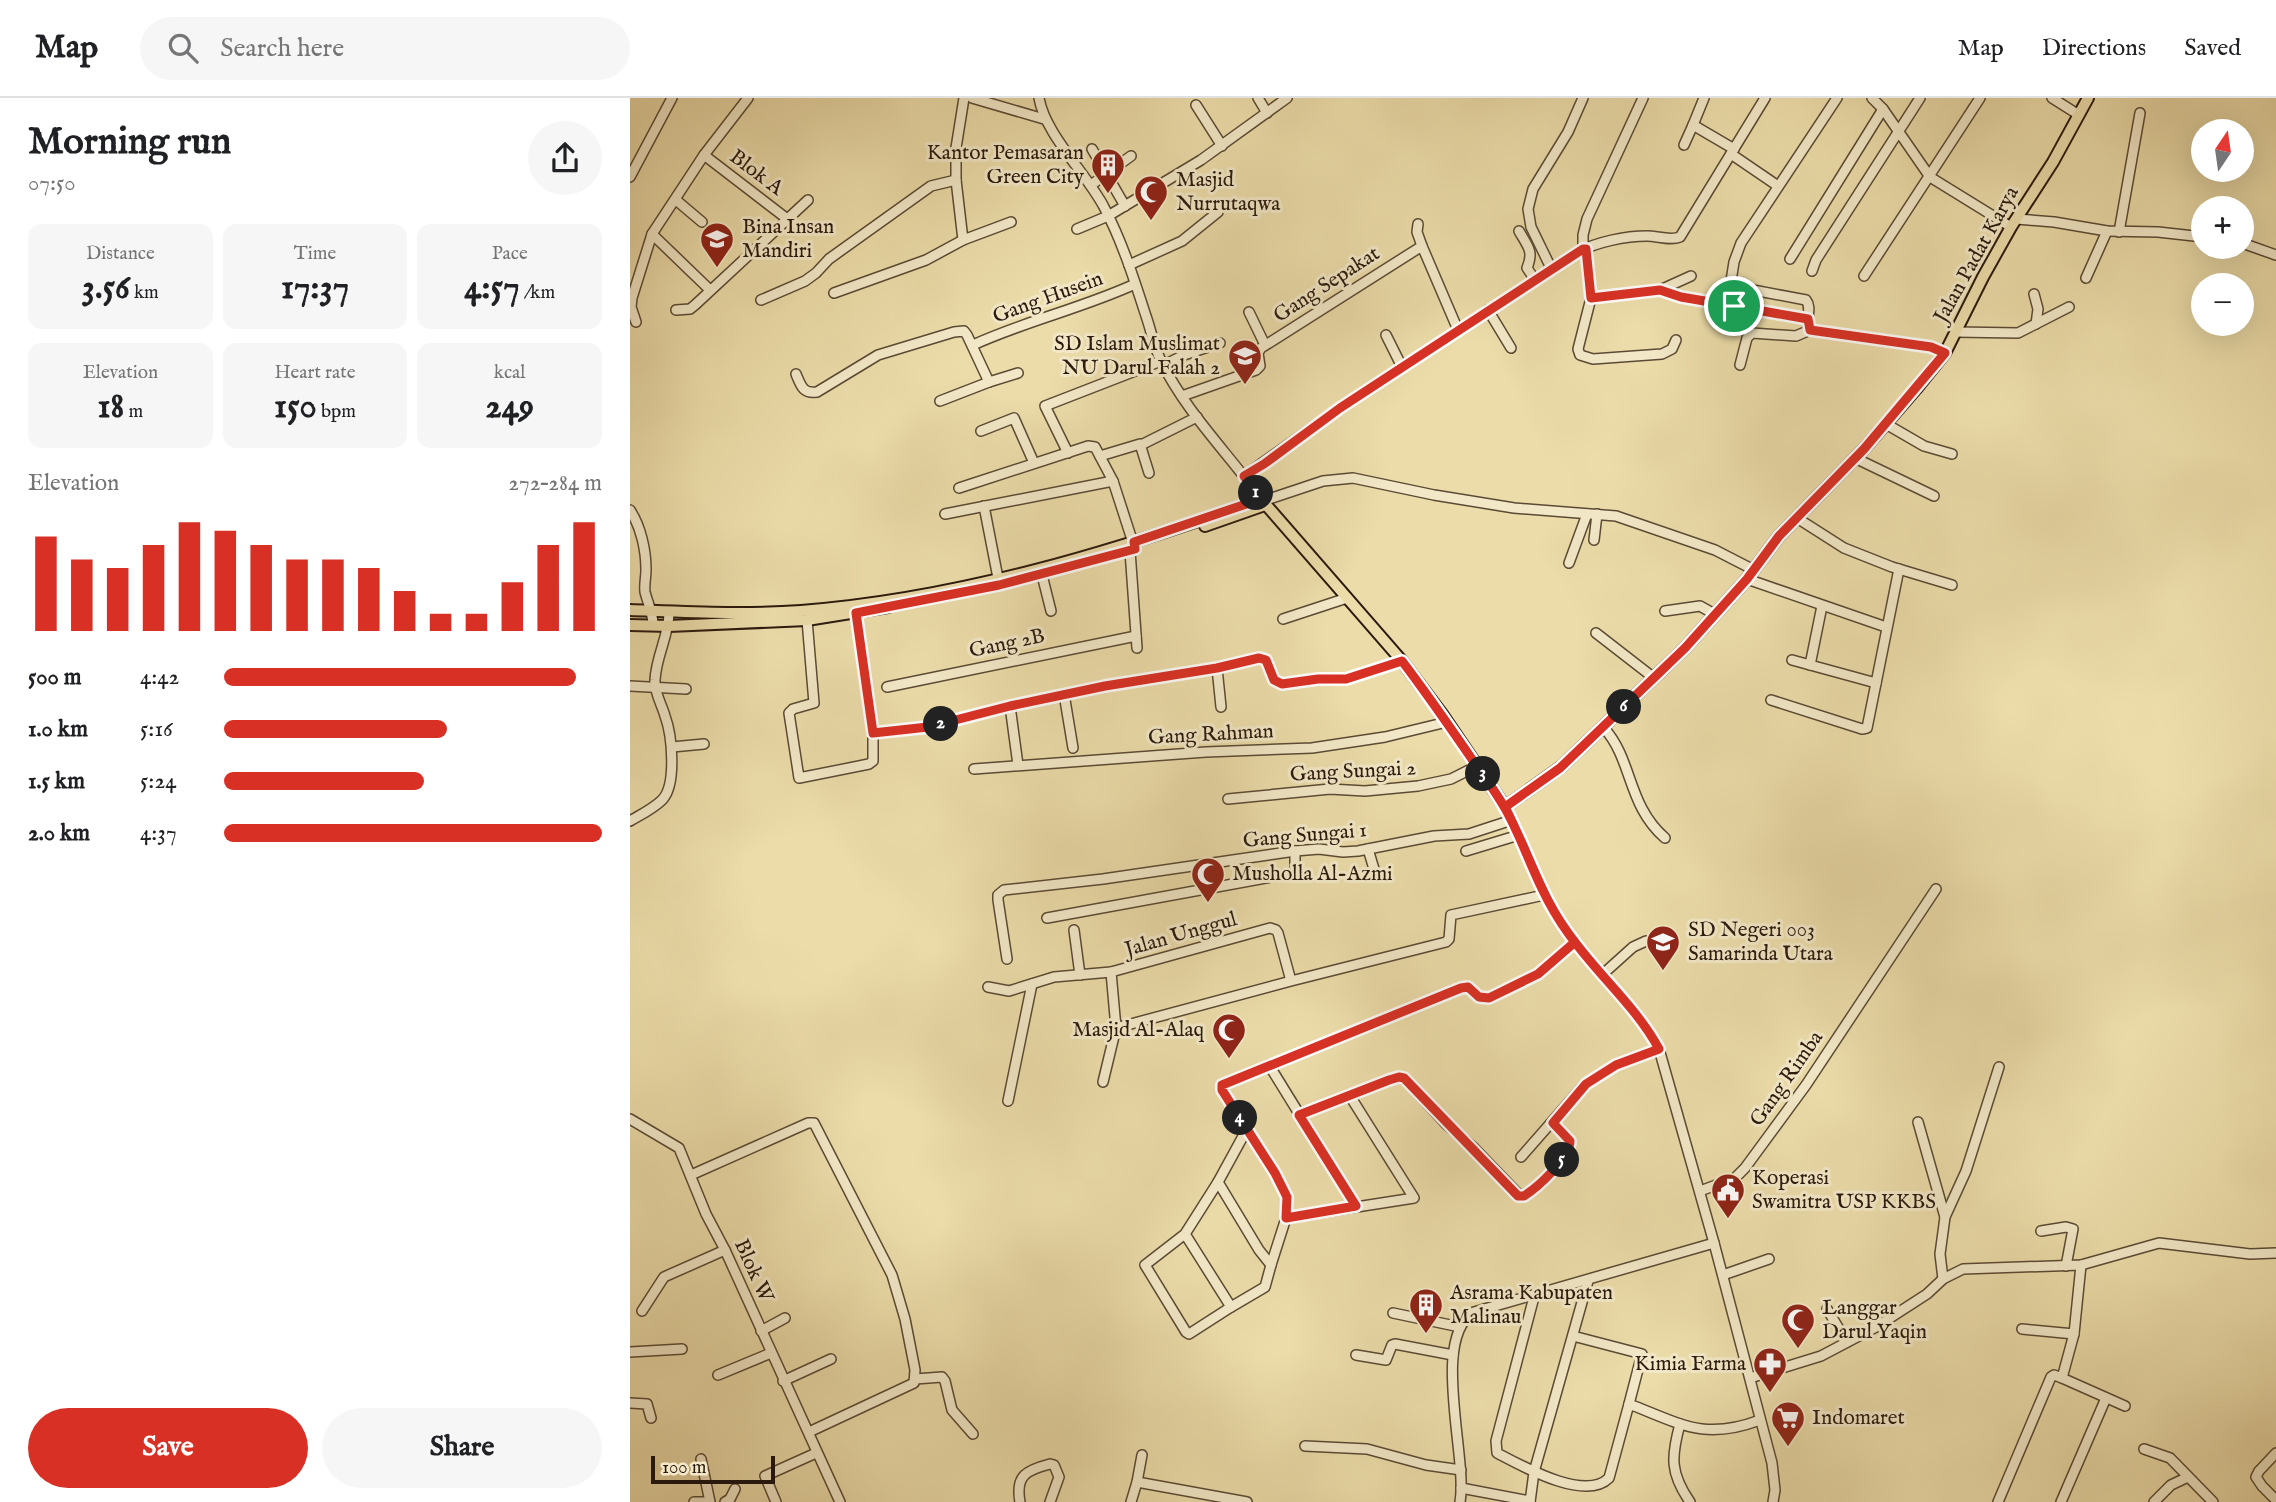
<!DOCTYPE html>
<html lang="en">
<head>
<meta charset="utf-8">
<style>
	body { margin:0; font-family:"IM FELL English",serif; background:#f6f6f6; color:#202124; height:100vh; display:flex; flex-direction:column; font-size:26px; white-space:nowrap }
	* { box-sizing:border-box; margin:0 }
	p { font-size:23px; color:#757577 }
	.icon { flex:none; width:38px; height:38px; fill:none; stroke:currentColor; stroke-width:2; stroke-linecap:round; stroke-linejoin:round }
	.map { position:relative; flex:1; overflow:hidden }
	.side { display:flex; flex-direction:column; background:#fff; width:630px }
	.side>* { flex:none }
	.needle { width:46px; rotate:13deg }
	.buttons { position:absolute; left:1561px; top:21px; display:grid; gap:14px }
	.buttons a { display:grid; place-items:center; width:63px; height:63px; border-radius:50%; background:#fff; box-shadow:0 7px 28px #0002; font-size:35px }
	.scale { position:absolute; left:21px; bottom:18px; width:124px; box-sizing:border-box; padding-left:7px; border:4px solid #2b190d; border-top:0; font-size:19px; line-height:24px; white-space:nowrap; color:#2b190d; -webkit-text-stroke:5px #f2e8c7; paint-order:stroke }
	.pin { position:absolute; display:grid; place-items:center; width:60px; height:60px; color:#fff; margin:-30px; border:4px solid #fff; border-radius:50%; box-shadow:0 2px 7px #0007 }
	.km { position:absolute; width:35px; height:35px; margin:-18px; border-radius:50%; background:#222; color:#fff; font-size:19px; line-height:35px; text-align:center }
	.round { display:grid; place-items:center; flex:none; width:74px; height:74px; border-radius:37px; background:#f6f6f6 }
	.headline { display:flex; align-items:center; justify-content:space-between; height:119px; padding:0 28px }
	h1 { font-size:38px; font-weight:700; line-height:52px }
	.metrics { display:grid; grid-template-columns:repeat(3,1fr); gap:10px; height:119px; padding:7px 28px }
	.metrics div { display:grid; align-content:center; border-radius:14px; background:#f6f6f6; text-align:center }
	.metrics b { font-size:35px; font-weight:700 }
	.metrics small { font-size:19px; font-weight:400 }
	.metrics p { font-size:19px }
	.chart { height:196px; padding:14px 28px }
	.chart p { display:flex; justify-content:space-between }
	.chart svg { width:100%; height:126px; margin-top:7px; stroke:#d93025; stroke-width:6 }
	.action { display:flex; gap:14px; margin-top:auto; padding:14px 28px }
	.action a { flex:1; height:80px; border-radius:42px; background:#d93025; color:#fff; font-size:28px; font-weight:700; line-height:80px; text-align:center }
	.action a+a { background:#f6f6f6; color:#202124 }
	ul { padding:0 28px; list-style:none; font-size:23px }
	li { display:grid; grid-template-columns:112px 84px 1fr; align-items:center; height:52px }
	li i { height:18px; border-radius:9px; background:#d93025 }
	header { display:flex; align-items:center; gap:42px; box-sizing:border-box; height:98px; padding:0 35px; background:#fff; border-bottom:2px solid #e0e0e0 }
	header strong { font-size:33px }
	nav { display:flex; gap:38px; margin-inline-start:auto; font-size:24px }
	.search { width:490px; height:63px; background:#f6f6f6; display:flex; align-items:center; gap:18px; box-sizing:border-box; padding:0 24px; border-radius:38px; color:#757577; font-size:26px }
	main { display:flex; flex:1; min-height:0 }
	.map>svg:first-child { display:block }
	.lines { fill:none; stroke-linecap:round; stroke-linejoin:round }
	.minor-casing { stroke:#5b4a34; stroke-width:12 }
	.major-casing { stroke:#2b190d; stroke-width:14 }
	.minor { stroke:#f2e8c7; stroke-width:9 }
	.major { stroke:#ebdca9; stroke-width:10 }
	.route-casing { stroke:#fff; stroke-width:14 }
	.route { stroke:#d93025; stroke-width:9 }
	.labels { text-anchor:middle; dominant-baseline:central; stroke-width:6; stroke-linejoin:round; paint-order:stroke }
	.poi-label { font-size:21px; fill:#2b190d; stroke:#f2e8c7; text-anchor:start }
	.street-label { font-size:21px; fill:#2b190d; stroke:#f2e8c7 }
</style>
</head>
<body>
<header>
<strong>Map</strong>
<div class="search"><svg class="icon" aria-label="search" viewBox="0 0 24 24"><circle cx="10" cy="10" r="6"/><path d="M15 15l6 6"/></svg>Search here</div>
<nav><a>Map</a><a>Directions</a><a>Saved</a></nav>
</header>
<main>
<section class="side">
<div class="headline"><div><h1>Morning run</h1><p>07:50</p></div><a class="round"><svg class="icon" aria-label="share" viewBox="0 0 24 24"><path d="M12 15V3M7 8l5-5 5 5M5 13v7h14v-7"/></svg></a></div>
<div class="metrics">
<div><p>Distance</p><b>3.56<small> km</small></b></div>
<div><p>Time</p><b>17:37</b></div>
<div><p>Pace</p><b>4:57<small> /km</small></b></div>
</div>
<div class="metrics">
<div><p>Elevation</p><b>18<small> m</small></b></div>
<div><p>Heart rate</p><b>150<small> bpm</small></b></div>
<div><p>kcal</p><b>249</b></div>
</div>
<div class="chart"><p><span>Elevation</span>272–284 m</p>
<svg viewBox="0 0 160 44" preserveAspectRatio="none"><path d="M5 44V11M15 44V19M25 44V22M35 44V14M45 44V6M55 44V9M65 44V14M75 44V19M85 44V19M95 44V22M105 44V30M115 44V38M125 44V38M135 44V27M145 44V14M155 44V6"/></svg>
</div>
<ul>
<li><b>500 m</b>4:42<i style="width:93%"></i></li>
<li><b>1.0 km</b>5:16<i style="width:59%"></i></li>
<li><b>1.5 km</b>5:24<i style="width:53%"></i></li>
<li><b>2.0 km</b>4:37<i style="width:100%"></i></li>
</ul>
<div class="action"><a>Save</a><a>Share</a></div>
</section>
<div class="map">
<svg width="1646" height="1404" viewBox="0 0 1646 1404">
	<rect width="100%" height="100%" fill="#ebdca9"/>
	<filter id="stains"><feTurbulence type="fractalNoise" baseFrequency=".00286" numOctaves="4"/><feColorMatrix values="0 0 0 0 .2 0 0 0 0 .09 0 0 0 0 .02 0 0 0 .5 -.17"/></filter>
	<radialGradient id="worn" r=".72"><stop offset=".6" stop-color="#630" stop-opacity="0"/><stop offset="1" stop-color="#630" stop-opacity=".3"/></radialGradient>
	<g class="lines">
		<g class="minor-casing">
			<g id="minor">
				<polyline points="342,0 414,21"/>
				<path d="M409 0C415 36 456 75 474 109 492 143 504 181 516 218 521 232 524 249 531 263 556 314 598 355 631 401H639L693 383 723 380 804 397 884 410 986 418 1085 452 1124 472"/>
				<polyline points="628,0 637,15"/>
				<polyline points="1074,0 1063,27 1104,51"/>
				<path d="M1207 0 1111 145 1104 164 1101 183 1107 189 1176 202C1183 211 1174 222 1180 232L1301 249 1315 255"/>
				<polyline points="1242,0 1253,11 1300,79 1381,129"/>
				<polyline points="1422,0 1449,17"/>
				<polyline points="566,7 592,48"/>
				<polyline points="1054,47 1063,27"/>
				<polyline points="462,51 495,108"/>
				<polyline points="1101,56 1148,88"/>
				<polyline points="74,57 156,120"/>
				<polyline points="0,79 42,0"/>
				<polyline points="461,87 501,58"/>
				<polyline points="46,102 72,124"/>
				<polyline points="1387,121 1424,124 1477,133 1528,134 1573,139"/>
				<polyline points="788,126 787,134 792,148"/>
				<polyline points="447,131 478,118 571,62 657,0"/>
				<path d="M889 133C898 149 904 153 897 170L905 182"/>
				<polyline points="1489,134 1510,15"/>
				<polyline points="22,136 80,192"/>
				<polyline points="333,142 326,82 326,50 334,0"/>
				<polyline points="1612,145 1646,157"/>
				<polyline points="953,151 953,137 957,121 1013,0"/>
				<polyline points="956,151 961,200 1030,192 1051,199 1178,221"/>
				<polyline points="1160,161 1253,11"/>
				<polyline points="499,167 552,143 588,114"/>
				<polyline points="921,170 901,129 898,111 903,91 938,34 953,0"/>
				<polyline points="1182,173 1186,162 1290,0"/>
				<polyline points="1234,178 1350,0"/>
				<polyline points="1456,180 1477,133"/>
				<polyline points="1030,192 1061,178"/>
				<polyline points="204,195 296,162 333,142 381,124"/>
				<polyline points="1404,196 1408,211 1406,226"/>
				<polyline points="961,200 948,251 950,257 963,261 1032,256 1042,251 1046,242"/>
				<polyline points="131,202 175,183 186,175 199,161 301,88 326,82"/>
				<polyline points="46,212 60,211 65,207 178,102"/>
				<polyline points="858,212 881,250"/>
				<polyline points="619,214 635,247"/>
				<polyline points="6,224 1,209 2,200 22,136 74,57 118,0"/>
				<polyline points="1326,234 1388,235 1439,209"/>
				<polyline points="756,237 772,269"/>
				<path d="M343 247C395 223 453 210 505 186"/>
				<polyline points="534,267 554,257 590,245"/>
				<polyline points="1110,267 1117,240 1122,235 1166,238 1180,232"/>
				<path d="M166 276C171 288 173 296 187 294L248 257 324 234 334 233 337 237 359 284 310 303"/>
				<polyline points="359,284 388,275"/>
				<polyline points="552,298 626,272 630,268 628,255 631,250 792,148 828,232"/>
				<polyline points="1256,326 1294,348 1322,356"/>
				<polyline points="351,333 384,320 404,365"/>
				<polyline points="511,347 567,319"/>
				<polyline points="438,355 415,308 531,263"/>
				<polyline points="470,358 510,346 519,375"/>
				<polyline points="1225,360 1304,398"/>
				<path d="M614 378 710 310 948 154C967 144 995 138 1017 138 1028 138 1040 143 1050 139L1135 0"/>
				<polyline points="329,390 458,348 465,349 483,383 505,451"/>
				<polyline points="354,408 368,480"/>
				<path d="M0 412C11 429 16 452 16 472 16 479 14 487 15 494 18 506 23 515 23 527"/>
				<polyline points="315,416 483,383"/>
				<polyline points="1167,420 1214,450 1262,469 1322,487"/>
				<polyline points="964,442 967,416"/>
				<polyline points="500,453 507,550"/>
				<polyline points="939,465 957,416"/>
				<polyline points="412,477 421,513"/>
				<polyline points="1117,481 1256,529"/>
				<polyline points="1035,513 1070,508 1086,517"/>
				<polyline points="653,521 717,500"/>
				<polyline points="177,522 184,605 163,611 159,615 169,680 239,666 243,663 243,635 226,515"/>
				<polyline points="966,535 1024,580"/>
				<polyline points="1162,562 1246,585"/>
				<polyline points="1180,567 1192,508"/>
				<polyline points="587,570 591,609"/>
				<polyline points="0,588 56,591"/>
				<polyline points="257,589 506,538"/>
				<polyline points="434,596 443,650"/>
				<polyline points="1141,602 1232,631 1237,630 1269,471"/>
				<path d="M974 630C1003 662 997 707 1035 740"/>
				<polyline points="243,635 298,629 380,608"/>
				<polyline points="42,649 74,646"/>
				<polyline points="388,667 380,608 475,588 587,570 629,560 636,562 644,582 652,586 696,580 716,581 772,563"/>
				<polyline points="344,671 576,654 682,650 755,639 817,624"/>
				<polyline points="598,701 700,691 735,693 788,688 821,681 847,668"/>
				<path d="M875 709C896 749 908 792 934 829 963 872 1004 905 1029 951L1084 1145 1142 1365 1145 1392 1143 1404"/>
				<path d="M0 723C10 717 23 711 32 702 47 687 42 637 35 618 32 607 24 594 25 582 26 558 39 538 39 514"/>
				<polyline points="738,751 744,771"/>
				<polyline points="836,753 889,737"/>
				<polyline points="575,767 580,791"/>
				<polyline points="417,820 663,775 665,773 665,753"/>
				<polyline points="444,832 450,877"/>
				<polyline points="377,861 368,802 368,797 374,792 473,781 665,753 689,751 713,754 728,753 804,738 839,736 882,722"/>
				<polyline points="973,876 1003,849 1016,843"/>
				<polyline points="661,883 486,930 481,874 640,830 646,832 648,835 661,883 816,844 819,841 821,817 914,797"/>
				<polyline points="358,889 379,893 424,879 481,874"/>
				<polyline points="639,967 726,1108"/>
				<polyline points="473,984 486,930"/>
				<polyline points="720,998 784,1100 656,1120 657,1099 645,1075 592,992 592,987 831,890 838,889 849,899 859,900 908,876 945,844"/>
				<polyline points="378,1003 402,886"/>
				<path d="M669 1017 759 982 769 979 774 980 816 1026 843 1049 890 1098C906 1095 940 1059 940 1043L923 1025"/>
				<polyline points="0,1021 49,1050 76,1116 95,1152 210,1404"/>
				<polyline points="1288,1024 1315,1119"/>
				<polyline points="617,1031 588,1084 629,1152 641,1167 656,1120"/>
				<polyline points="891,1059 955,986 986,967 1029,951"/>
				<polyline points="61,1077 178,1025 184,1025 262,1177 275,1221 285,1272 284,1285 179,1334"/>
				<polyline points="1070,1093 1105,1080 1115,1070 1176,987 1306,791"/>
				<polyline points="1411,1133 1436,1129 1443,1131 1436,1168"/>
				<polyline points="555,1136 601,1209 559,1236 556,1234 515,1167 555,1136 588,1084"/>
				<polyline points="1093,1177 1139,1161"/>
				<polyline points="1313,1181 1310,1156 1315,1119 1336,1073 1369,969"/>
				<path d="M904 1199 866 1343 867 1355C892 1368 955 1404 979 1380L999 1306C1051 1326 1074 1343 1130 1322"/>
				<polyline points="601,1209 635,1189 641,1167"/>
				<polyline points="1197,1211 1217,1244"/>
				<polyline points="12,1213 34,1179 95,1152"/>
				<polyline points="763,1215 830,1229"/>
				<polyline points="1392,1231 1444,1236"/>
				<polyline points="131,1233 155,1220"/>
				<polyline points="943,1238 1012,1256 999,1306"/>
				<polyline points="0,1254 52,1251"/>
				<polyline points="726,1257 756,1262 762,1247 765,1246 823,1257"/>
				<polyline points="88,1277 141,1255"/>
				<polyline points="1120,1280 1191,1258 1246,1229 1297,1196 1313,1181 1333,1171 1451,1167 1529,1145 1620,1156 1646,1155"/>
				<polyline points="1432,1280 1495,1308"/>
				<polyline points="285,1281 312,1279 315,1283 322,1312 343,1336"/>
				<polyline points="153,1283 201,1261"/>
				<polyline points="0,1305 17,1306 21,1320"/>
				<path d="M1050 1326C1041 1359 1040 1375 1060 1404"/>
				<polyline points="675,1348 737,1351 796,1367 831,1372"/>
				<polyline points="1514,1351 1540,1360 1583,1404"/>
				<polyline points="1646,1355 1629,1373 1626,1379 1632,1388 1646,1402"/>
				<polyline points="71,1361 80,1404"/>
				<polyline points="507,1384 512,1357"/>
				<polyline points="831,1390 900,1403"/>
				<polyline points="64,1404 73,1404"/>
				<polyline points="95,1404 100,1401 105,1391"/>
				<polyline points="146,1404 135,1378 186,1355"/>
				<path d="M390 1404C385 1377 397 1372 420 1366L424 1367 429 1379 420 1404"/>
				<polyline points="501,1404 507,1384 617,1404"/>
				<path d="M830 1404C838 1360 800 1240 844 1214L1084 1145"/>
				<polyline points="900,1404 904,1374 958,1183"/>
				<polyline points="1368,1404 1421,1279 1424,1277 1432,1280 1444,1236 1451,1167"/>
				<polyline points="1431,1404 1476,1300"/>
				<polyline points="1524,1404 1541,1387 1558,1379"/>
			</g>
		</g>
		<g class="major-casing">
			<g id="major">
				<polyline points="575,428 635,407"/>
				<path d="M0 512C57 514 114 517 171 513 328 501 483 454 631 401L772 563 812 616 875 709 931 669 1055 550 1117 481 1149 438 1234 351 1286 291 1315 255 1353 179 1381 129 1423 64 1458 0"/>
				<polyline points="0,527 39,528 177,522 258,509"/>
			</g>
		</g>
		<use href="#minor" class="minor"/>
		<use href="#major" class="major"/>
	</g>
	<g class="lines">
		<g class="route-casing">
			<path id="route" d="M1104 208 1051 199 1030 192 961 200 956 151H953L710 310 634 366 614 378 631 401 504 444 505 451 369 487 226 515 243 635 298 629 380 608 475 588 587 570 629 560 636 562 644 582 652 586 688 581H716L772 563C798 597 822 632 846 667 857 682 867 696 876 712 900 756 912 804 945 844L908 876 859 900 849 899 838 889 831 890 592 987V992L645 1075 657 1099 656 1120 726 1108 669 1017 759 982 769 979 774 980 888 1098H894C908 1089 940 1060 940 1043L923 1025 956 986 986 967 1029 951C1004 905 963 873 934 829 908 792 896 749 875 709L930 670 1055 550 1117 481 1149 438 1234 351 1315 255 1301 249 1180 232 1178 221 1104 208"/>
		</g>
		<use href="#route" class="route"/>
	</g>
	<defs>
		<g id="building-pin" transform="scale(1.75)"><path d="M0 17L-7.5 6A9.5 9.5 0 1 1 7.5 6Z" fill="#8f2418" stroke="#f2e8c7"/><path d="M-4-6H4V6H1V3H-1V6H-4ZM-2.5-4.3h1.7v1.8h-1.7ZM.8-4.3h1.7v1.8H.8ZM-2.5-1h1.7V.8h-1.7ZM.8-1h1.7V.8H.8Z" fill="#fff"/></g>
		<g id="mosque-pin" transform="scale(1.75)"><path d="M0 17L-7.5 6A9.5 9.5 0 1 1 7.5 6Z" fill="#8f2418" stroke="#f2e8c7"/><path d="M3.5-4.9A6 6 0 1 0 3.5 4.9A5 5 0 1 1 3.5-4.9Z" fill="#fff"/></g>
		<g id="school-pin" transform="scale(1.75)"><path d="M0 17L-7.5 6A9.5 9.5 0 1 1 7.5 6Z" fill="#8f2418" stroke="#f2e8c7"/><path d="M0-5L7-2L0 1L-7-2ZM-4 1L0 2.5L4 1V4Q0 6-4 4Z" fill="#fff"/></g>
		<g id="civic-pin" transform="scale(1.75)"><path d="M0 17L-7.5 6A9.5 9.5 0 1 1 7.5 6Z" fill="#8f2418" stroke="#f2e8c7"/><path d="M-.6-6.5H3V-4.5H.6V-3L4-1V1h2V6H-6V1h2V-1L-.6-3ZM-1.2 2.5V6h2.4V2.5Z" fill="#fff"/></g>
		<g id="pharmacy-pin" transform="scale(1.75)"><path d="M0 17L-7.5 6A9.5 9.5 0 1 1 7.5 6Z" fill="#8f2418" stroke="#f2e8c7"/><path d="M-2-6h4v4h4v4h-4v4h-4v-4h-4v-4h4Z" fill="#fff"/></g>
		<g id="supermarket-pin" transform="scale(1.75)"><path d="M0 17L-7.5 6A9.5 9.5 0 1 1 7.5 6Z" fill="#8f2418" stroke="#f2e8c7"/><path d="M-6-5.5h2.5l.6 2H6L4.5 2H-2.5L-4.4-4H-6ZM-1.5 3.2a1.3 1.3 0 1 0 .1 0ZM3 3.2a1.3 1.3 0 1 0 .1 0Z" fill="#fff"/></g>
	</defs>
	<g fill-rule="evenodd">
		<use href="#building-pin" x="478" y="67"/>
		<use href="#mosque-pin" x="521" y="94"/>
		<use href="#school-pin" x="87" y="141"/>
		<use href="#school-pin" x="615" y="258"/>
		<use href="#mosque-pin" x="578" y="776"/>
		<use href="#school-pin" x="1033" y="844"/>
		<use href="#mosque-pin" x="599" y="932"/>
		<use href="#civic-pin" x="1098" y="1092"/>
		<use href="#building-pin" x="796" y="1207"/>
		<use href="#mosque-pin" x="1168" y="1222"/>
		<use href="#pharmacy-pin" x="1140" y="1266"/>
		<use href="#supermarket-pin" x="1158" y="1320"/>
	</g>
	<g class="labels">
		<g class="poi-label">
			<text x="454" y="55" text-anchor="end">Kantor Pemasaran<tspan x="454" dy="24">Green City</tspan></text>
			<text x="546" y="82">Masjid<tspan x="546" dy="24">Nurrutaqwa</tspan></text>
			<text x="112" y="129">Bina Insan<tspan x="112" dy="24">Mandiri</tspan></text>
			<text x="590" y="246" text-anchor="end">SD Islam Muslimat<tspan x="590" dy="24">NU Darul Falah 2</tspan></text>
			<text x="602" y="776">Musholla Al-Azmi</text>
			<text x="1058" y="832">SD Negeri 003<tspan x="1058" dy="24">Samarinda Utara</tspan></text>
			<text x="574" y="932" text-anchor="end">Masjid Al-Alaq</text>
			<text x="1122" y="1080">Koperasi<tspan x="1122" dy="24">Swamitra USP KKBS</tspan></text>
			<text x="820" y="1195">Asrama Kabupaten<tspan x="820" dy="24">Malinau</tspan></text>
			<text x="1192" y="1210">Langgar<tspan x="1192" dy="24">Darul Yaqin</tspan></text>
			<text x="1116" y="1266" text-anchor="end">Kimia Farma</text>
			<text x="1182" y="1320">Indomaret</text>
		</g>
		<g class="street-label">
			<text transform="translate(126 75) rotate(37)">Blok A</text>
			<text transform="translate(1347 157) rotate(-61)">Jalan Padat Karya</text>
			<text transform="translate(697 187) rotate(-33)">Gang Sepakat</text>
			<text transform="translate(418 200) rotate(-20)">Gang Husein</text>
			<text transform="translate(377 546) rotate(-12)">Gang 2B</text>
			<text transform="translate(581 637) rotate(-3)">Gang Rahman</text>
			<text transform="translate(723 674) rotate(-3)">Gang Sungai 2</text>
			<text transform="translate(675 738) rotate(-5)">Gang Sungai 1</text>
			<text transform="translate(551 837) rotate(-16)">Jalan Unggul</text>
			<text transform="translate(1157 981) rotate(-55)">Gang Rimba</text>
			<text transform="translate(123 1173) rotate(66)">Blok W</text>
		</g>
	</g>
	<rect width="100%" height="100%" filter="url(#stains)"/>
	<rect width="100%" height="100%" fill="url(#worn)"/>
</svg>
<div class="buttons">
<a><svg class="needle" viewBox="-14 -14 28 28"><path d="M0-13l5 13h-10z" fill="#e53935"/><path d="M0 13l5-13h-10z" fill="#757577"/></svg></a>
<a>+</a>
<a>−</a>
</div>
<div class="scale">100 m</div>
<div class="pin" style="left:1104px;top:208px;background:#1e9e55"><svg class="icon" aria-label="arrive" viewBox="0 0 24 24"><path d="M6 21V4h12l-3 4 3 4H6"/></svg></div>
<b class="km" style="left:626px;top:395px">1</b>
<b class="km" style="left:311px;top:626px">2</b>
<b class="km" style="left:853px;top:676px">3</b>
<b class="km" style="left:610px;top:1020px">4</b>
<b class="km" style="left:932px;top:1062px">5</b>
<b class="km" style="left:994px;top:609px">6</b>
</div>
</main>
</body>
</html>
